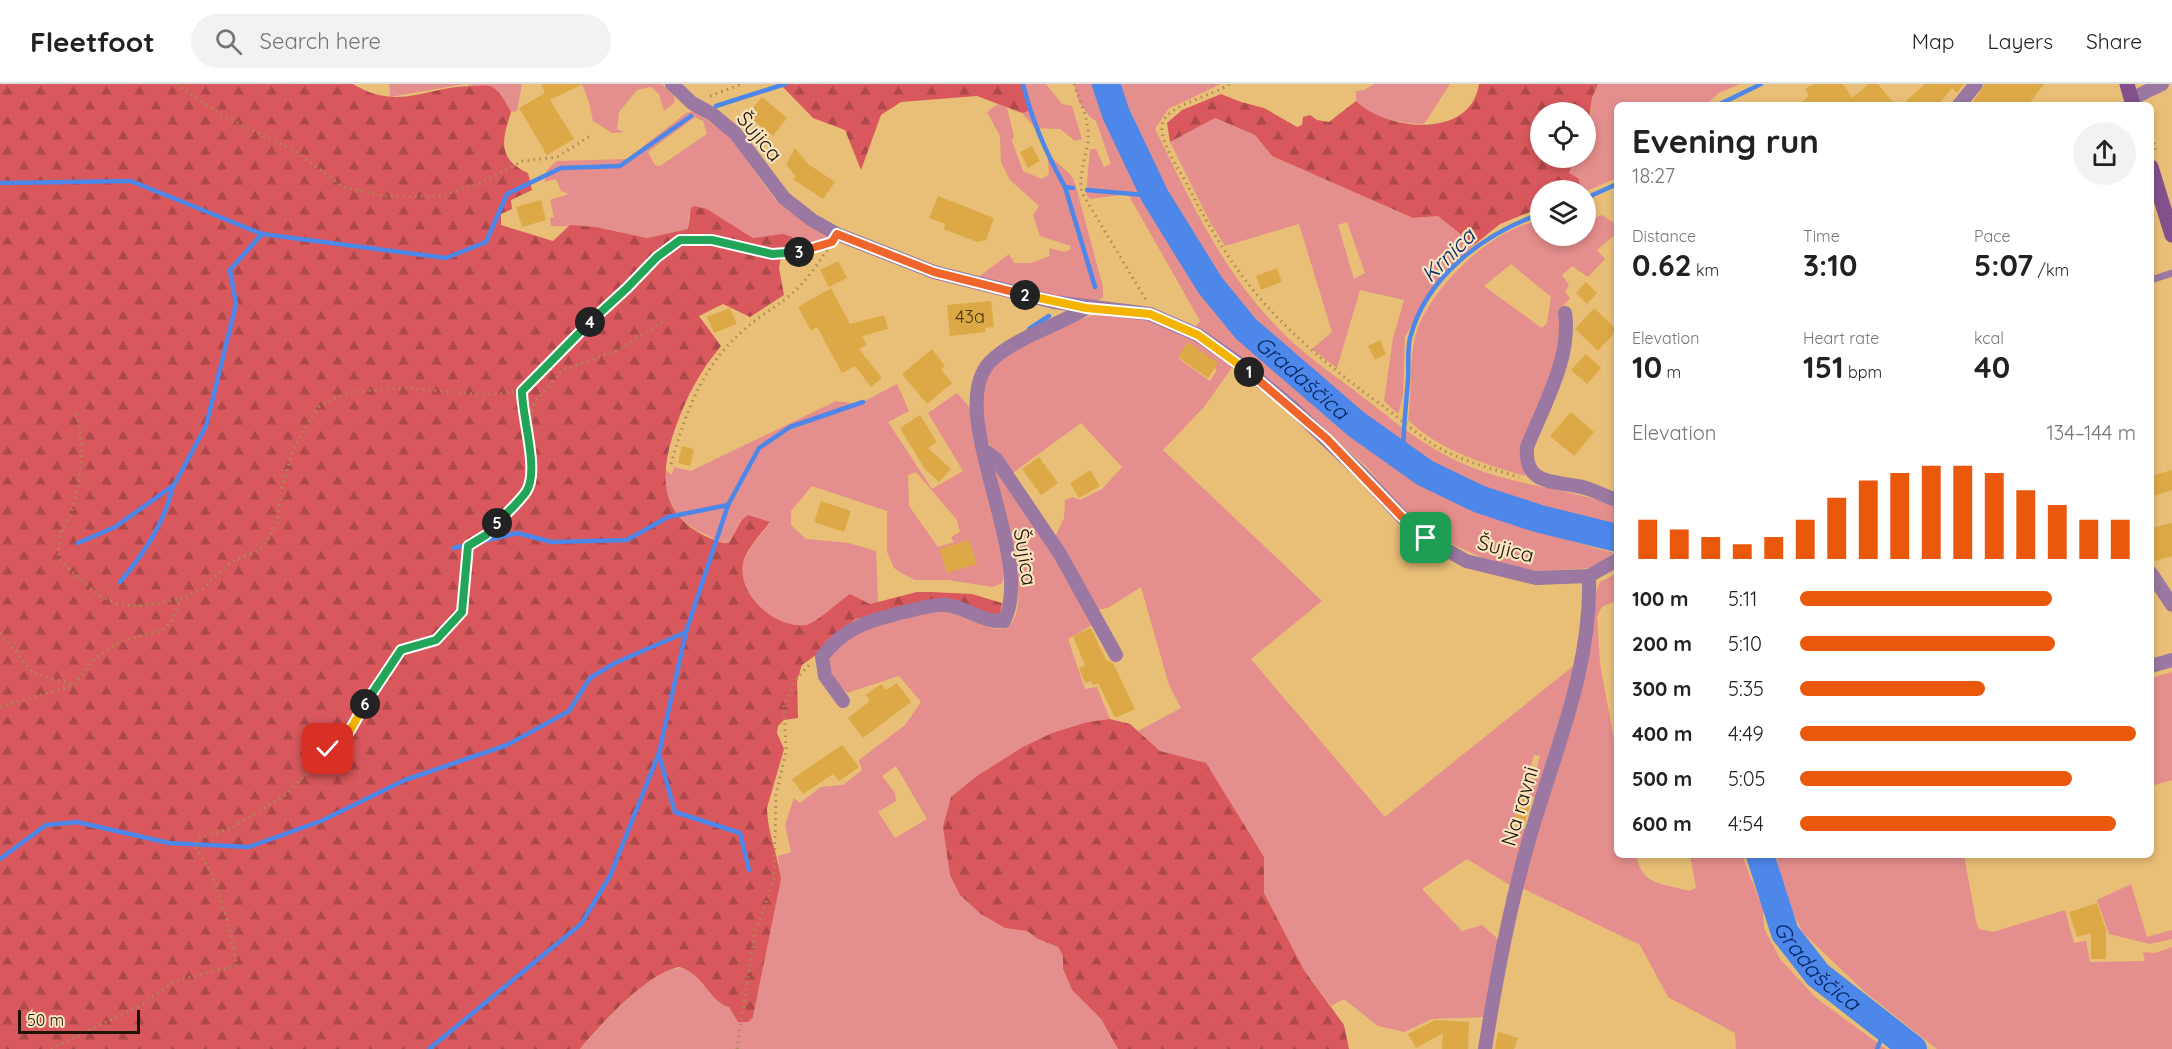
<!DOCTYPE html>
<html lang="en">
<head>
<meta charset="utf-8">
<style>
	body { margin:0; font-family:Quicksand,sans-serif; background:#f2f2f2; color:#222; height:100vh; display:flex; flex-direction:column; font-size:22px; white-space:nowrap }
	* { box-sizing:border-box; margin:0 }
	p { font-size:20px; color:#767676 }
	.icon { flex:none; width:33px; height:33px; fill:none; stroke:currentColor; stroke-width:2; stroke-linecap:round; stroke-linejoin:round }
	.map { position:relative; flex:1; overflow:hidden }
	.side { position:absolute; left:1614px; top:18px; width:540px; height:756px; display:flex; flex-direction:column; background:#fff; border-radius:9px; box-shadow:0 3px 9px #0003 }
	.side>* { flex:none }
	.buttons { position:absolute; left:1530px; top:18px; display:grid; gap:12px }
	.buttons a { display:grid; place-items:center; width:66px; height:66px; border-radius:50%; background:#fff; box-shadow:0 3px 9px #0003; font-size:30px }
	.scale { position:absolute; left:18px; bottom:15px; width:122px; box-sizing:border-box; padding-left:6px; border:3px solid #1f1300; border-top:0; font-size:16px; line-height:21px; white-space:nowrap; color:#1f1300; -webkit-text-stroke:4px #f9e4c1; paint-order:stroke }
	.pin { position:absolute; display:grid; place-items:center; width:51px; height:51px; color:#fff; margin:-26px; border-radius:12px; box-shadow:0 3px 9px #0006 }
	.km { position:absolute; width:30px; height:30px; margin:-15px; border-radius:50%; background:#222; color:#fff; font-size:16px; line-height:30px; text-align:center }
	.round { display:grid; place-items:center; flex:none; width:63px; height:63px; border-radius:32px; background:#f2f2f2 }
	.head { display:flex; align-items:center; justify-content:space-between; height:102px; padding:0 18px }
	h1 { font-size:33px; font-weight:800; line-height:45px }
	.metrics { display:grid; grid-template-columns:repeat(3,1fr); gap:9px; height:102px; padding:6px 18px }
	.metrics div { display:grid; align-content:center }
	.metrics b { font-size:30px; font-weight:800 }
	.metrics small { font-size:16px; font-weight:400 }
	.metrics p { font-size:16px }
	.chart { height:168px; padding:12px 18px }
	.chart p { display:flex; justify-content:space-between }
	.chart svg { width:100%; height:108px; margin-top:6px; stroke:#ea580c; stroke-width:6 }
	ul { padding:0 18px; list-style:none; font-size:20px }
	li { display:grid; grid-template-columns:96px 72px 1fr; align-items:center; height:45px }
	li i { height:15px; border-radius:8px; background:#ea580c }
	header { display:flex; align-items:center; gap:36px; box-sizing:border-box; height:84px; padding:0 30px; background:#fff; border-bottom:2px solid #e0e0e0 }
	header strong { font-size:28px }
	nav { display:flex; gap:33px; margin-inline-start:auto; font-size:21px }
	.search { width:420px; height:54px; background:#f2f2f2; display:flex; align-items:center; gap:15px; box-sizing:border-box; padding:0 21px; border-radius:33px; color:#767676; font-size:22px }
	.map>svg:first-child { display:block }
	.grass { fill:#e48e8d; fill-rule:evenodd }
	.forest { fill:url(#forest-firs) }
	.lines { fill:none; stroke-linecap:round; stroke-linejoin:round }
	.stream { stroke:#4d87ea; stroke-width:4.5 }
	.river { stroke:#4d87ea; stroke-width:28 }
	.building { fill:#dda946 }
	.path { stroke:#ac8b53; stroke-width:3; stroke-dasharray:1.5 4.5; stroke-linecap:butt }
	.lane { stroke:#9a78a1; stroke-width:7 }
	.street { stroke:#9a78a1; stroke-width:14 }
	.secondary { stroke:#82508d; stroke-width:15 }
	.split-1-casing { stroke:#fff; stroke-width:12 }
	.split-2-casing { stroke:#fff; stroke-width:12 }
	.split-3-casing { stroke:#fff; stroke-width:12 }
	.split-4-casing { stroke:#fff; stroke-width:12 }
	.split-5-casing { stroke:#fff; stroke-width:12 }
	.split-6-casing { stroke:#fff; stroke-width:12 }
	.split-7-casing { stroke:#fff; stroke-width:12 }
	.split-1 { stroke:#f0652b; stroke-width:8 }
	.split-2 { stroke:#f5b400; stroke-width:8 }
	.split-3 { stroke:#f0652b; stroke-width:8 }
	.split-4 { stroke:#22a559; stroke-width:8 }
	.split-5 { stroke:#22a559; stroke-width:8 }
	.split-6 { stroke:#22a559; stroke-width:8 }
	.split-7 { stroke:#f5b400; stroke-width:8 }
	.labels { text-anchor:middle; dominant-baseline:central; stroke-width:4.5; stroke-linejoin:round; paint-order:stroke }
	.number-label { font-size:18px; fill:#4e3812 }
	.street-label { font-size:21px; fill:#1f1300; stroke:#f9e4c1 }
	.water-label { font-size:22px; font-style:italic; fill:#042865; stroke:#f9e4c1 }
</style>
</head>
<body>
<header>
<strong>Fleetfoot</strong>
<div class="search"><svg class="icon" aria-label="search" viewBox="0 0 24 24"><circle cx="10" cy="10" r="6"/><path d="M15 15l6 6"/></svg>Search here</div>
<nav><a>Map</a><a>Layers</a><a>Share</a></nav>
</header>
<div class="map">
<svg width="2172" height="965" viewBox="0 0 2172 965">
	<defs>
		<pattern id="forest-firs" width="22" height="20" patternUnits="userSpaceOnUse" patternTransform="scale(1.5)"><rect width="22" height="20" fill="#d8585d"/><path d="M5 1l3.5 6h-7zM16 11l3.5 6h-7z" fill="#af484a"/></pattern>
	</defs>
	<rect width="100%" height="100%" fill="#e9bf77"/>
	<g class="grass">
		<polygon points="389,0 522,0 517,27 511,28 500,10 466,0 390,13"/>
		<polygon points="582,0 662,0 674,12 675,18 664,27 659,10 651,3 637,6 619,28 617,45 624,48 612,49 593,37 589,18"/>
		<polygon points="1025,0 1046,0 1062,20 1072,22 1082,55 1075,57 1060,45 1035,44 1022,29 1029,27"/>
		<polygon points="1074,0 1095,0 1120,66 1157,134 1195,197 1226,241 1387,378 1442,410 1514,441 1614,469 1591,484 1539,487 1492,478 1443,456 1402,425 1367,383 1280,306 1196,242 1200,237 1128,110 1090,115 1086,110 1090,65 1096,65 1104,83 1111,80 1096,37 1090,33 1079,18"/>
		<path d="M1115 0H1221L1168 25 1155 45C1191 118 1225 193 1285 251 1308 274 1337 293 1363 313 1395 338 1426 364 1464 380 1513 402 1568 404 1617 422V442L1501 414 1432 385 1412 365 1388 348 1370 339 1315 295 1244 232 1197 169 1124 26Z"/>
		<path d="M1374 0H1450L1424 40C1398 39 1375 36 1356 17V7L1364 6Z"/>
		<polygon points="1598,0 1740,0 1719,9 1705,21 1617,21 1617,94 1586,107 1582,106 1578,94 1569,89 1575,74 1586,74 1592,14"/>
		<polygon points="998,20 1007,24 1014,52 1012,57 1023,87 1042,95 1049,90 1048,76 1052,74 1071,91 1075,99 1103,203 1103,213 1096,218 1044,210 977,194 1009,170 1014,179 1031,179 1050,172 1049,164 1064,168 1070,166 1071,162 1040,152 1033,131 1039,122 1010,96 1001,78 1000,52 987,28"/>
		<path d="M694 27 728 51 775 115 790 128 829 151 828 155 797 164 792 154 777 151 753 154 707 125 689 131 688 145 647 154 596 143 551 142 550 134 554 133 550 116 569 110 561 107 556 95 545 98C545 87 548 84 557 77L627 75 686 29ZM695 33 703 37 707 50 660 82 655 81 648 68Z"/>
		<path d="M1215 34 1255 51 1272 72 1413 134 1438 132 1474 161 1434 200 1405 253 1403 313 1398 330 1384 317 1393 254 1404 216 1360 206 1337 284 1312 265 1332 248 1299 140 1225 162 1210 138 1170 58ZM1347 138 1365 189 1354 195 1338 141Z"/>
		<path d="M1602 131 1617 141V149L1597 166 1605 175 1588 193 1572 182 1562 191 1569 201 1565 208 1570 214 1558 228 1565 247 1525 392C1482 379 1441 367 1408 336 1412 310 1409 284 1414 258 1422 211 1492 142 1540 137V152H1586V138ZM1511 180 1551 213 1547 239 1542 244 1484 202Z"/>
		<path d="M1094 231C1127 232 1161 235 1190 253 1204 262 1217 274 1233 282L1204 323 1163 366 1322 517 1251 575 1385 733 1577 579 1537 715 1529 711 1540 672 1534 671 1512 741 1530 746 1513 803 1467 775 1422 805 1462 847 1482 841 1500 857 1484 933 1432 935 1404 948 1378 942 1344 915 1331 922 1304 886 1264 809V773L1181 673 1160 667 1138 647 1181 624 1169 601 1141 503 1108 524 1096 526 1055 453 1064 434 1065 416 1073 413 1080 416 1102 405 1122 383 1081 339 1010 391 992 365 986 351 981 316 991 283 1009 268 1068 239ZM1186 263 1217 286 1210 297 1179 275Z"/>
		<path d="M897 300 909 327 888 338 932 405 963 387 928 329 957 309 974 328 1005 486 1002 499 993 503 948 496H915L905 491 894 484 887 468V427L812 402 791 427V441L806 455 849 459 876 467 878 518 870 520 850 510C839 517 817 539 805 541 774 546 734 508 744 477 748 464 762 450 770 439L741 436 729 459C719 459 715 455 707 451 677 439 664 417 664 385L672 391 674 383 691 387 836 317 859 320ZM916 388 957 436 960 448 951 453 954 458 938 463 909 422 908 391Z"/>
		<path d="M992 379 1055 471 1094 540 1068 555 1085 605 1097 603 1110 635C1049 644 998 675 951 713L945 758 948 774 1005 844 1027 847 1038 855 1058 863 1063 872V885L1072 906 1101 935 1118 965H580C598 945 660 872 688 886 706 895 711 918 729 923L738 938 753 933 781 795 778 772 791 768 785 741 794 714 800 719 821 703 843 701 862 686 859 676 905 641 921 618 899 592 847 609C797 563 868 543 904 535 915 532 928 527 939 526 946 526 959 529 966 531 979 537 1003 557 1014 535 1029 503 1000 415 992 379ZM896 682 927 735 895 754 878 728 896 717 895 709 882 692Z"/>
		<path d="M1617 489V516L1602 523 1597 532 1600 580 1617 672V771H1636C1642 802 1662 799 1689 807L1696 804 1690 771H1742L1763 825 1764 844 1780 875 1816 914 1886 965H1736L1735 949 1668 913 1640 861 1522 804 1589 568 1596 508 1600 498Z"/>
		<polygon points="2172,588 2172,696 2151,702 2151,594"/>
		<polygon points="1776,771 1964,771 1976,837 1979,845 1993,848 2065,826 2074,859 2086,857 2090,878 2145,877 2143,868 2155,869 2172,863 2172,965 1937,965 1866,909 1803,849 1784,812"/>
		<polygon points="2131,800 2147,853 2172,846 2172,855 2150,860 2109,850 2097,816"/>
	</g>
	<g class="forest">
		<path d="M0 0H353C401 29 429 0 476 2 480 2 486 1 490 2 500 6 506 19 511 28 502 56 497 75 528 89L532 106 511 116 512 125 501 130V141L553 157 570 141 596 143 647 154 688 145 691 124 694 122 707 125 753 154 783 150 792 153 797 164 782 168 779 184 784 211 750 233 723 220 699 232 721 262C700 287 687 312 676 342 656 398 661 439 723 459H729L741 437 748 431 770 438C762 449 748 463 744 476 734 508 774 545 805 541 817 539 839 517 850 510L870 520 917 508H932L972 510 1002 519 999 534 933 516 856 535 827 556 816 571 802 581 797 596 798 634 784 636 778 642 777 649 784 665 767 724C767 747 778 771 781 795L753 933 748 938H738L729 923C708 917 705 890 679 883 647 889 601 940 580 965H0Z"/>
		<polygon points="780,0 1025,0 1029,27 1022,29 977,12 901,18 881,31 861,86 845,46 813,34"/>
		<path d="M1479 0H1598L1592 14 1586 57V28H1540V74H1575L1569 89 1578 94 1582 106H1540V124L1500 140 1474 161 1438 132 1413 134 1272 72 1255 51 1215 34 1170 58 1167 39 1182 26 1221 10 1241 18 1264 24 1297 43 1302 41 1303 33 1310 31 1317 36 1329 38 1356 17C1386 47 1471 56 1479 0Z"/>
		<polygon points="1110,635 1130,640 1160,667 1206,679 1264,773 1264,809 1304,886 1344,941 1349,965 1118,965 1101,935 1072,906 1063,885 1063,872 1058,863 1038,855 1027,847 1005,844 981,830 960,811 950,791 943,743 951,713 977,692 1021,664 1052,649 1088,638"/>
	</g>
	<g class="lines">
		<g class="stream">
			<path d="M1023 0C1032 38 1046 69 1065 103L1073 104"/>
			<polyline points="1718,21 1761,0"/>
			<polyline points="716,22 785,0"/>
			<polyline points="0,99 131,97 262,150 446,174 486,158 507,110 561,84 620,82 691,32"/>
			<polyline points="1065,103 1095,203"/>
			<polyline points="1087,106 1155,112"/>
			<polyline points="1586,114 1617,100"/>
			<polyline points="1029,245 1049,232"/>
			<path d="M1403 373C1403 347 1406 322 1408 295 1409 282 1407 267 1410 254 1426 192 1484 150 1540 130"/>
			<polyline points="78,459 115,443 174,401 206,342 236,220 230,186 262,150"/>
			<polyline points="454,464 517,449 552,458 627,456 668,433 728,421"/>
			<path d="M120 498C145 468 164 440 173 402"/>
			<polyline points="659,671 675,728 740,749 749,786"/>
			<polyline points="0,775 46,741 77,738 169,759 249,763 321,737 405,696 507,661 569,627 590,594 615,579 686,548"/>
			<polyline points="429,965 581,840 610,792 659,669 686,548 728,421 759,364 790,343 863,318"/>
			<polyline points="1877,965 1885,946"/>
		</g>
		<g class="river">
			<path id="s1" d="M1106 0 1116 30 1155 112 1210 201 1246 245 1356 340 1425 389 1479 415 1540 435 1617 454"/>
			<path id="s2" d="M1760 771 1785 849 1818 891 1913 965"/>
		</g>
	</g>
	<g class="building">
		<polygon points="541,0 583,0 550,16 574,55 547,71 519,24 545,9"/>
		<polygon points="1814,0 1843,0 1852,14 1869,0 1878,0 1895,21 1800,21 1809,11 1805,5"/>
		<polygon points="1925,0 1964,0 1957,9 1952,4 1938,21 1902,21"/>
		<polygon points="1985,0 2044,0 2028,21 1971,21"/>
		<polygon points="762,13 787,34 773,52 747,31"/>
		<polygon points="1032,62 1040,77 1028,84 1020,68"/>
		<polygon points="795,64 808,80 835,98 823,115 793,95 796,93 786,80"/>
		<polygon points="938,112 994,134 986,156 977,158 944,145 945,140 929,134"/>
		<polygon points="541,116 546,136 522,143 516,123"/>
		<polygon points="838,177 847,194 829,203 820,186"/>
		<polygon points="1277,184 1282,198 1261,206 1256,192"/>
		<polygon points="1586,198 1597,209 1587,220 1576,209"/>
		<polygon points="831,204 850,240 884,231 888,245 862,252 867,261 859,265 882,294 871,303 855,282 842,289 817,243 811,247 798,223"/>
		<polygon points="991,217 994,243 985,244 986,248 950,252 947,221"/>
		<polygon points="730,224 737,240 714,249 707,233"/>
		<polygon points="1594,224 1617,246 1598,267 1575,245"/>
		<polygon points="1380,256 1386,270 1375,276 1368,262"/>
		<polygon points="1188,258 1218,279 1208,294 1178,273"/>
		<polygon points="932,265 945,282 941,285 952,299 927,320 902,290"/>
		<polygon points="1586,270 1601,284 1587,300 1571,286"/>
		<polygon points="1571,328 1594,348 1574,372 1550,352"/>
		<polygon points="920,331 937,358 928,364 951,385 939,398 925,385 900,344"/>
		<polygon points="682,362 694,365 690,382 678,379"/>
		<polygon points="1039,373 1058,399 1041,411 1022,385"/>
		<polygon points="1090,386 1100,402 1079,414 1070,399"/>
		<polygon points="2172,386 2172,406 2151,413 2151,392"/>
		<polygon points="821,417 851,427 844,448 814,438"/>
		<polygon points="2172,439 2172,472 2155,477 2151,462 2151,444"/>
		<polygon points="969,456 977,480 947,489 939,465"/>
		<polygon points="1091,544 1106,576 1113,579 1135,625 1115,634 1098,599 1093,601 1091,597 1085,599 1079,584 1085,582 1073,552"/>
		<polygon points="897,599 911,618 863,654 848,634 870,617 866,611 881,600 886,606"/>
		<polygon points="842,661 859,683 839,697 833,690 803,710 792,695"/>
		<polygon points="1522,711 1532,714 1524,742 1513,738"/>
		<polygon points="2097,819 2106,846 2106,875 2091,875 2091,849 2077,853 2069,828"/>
		<polygon points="1435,936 1469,938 1468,965 1442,965 1443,949 1416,964 1408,950"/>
		<polygon points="1498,948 1518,954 1514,965 1495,965"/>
	</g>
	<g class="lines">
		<g class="path">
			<polyline points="176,0 221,31 295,67 343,103 389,113 441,112 480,99 523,77 557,73 590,52"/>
			<path d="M1074 0C1080 18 1090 37 1088 56 1086 75 1078 91 1082 109L1146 216"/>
			<path d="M1229 0C1213 12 1170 20 1163 38 1157 55 1179 85 1187 100 1238 202 1285 250 1376 317 1396 331 1413 347 1434 361 1460 377 1490 384 1519 393"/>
			<polyline points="710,12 742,0"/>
			<polyline points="2151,47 2156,68"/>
			<path d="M77 330C84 362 82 392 73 423 65 448 56 444 59 475 108 521 112 530 180 515"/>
			<path d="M525 348 522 307C554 270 592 239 627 205 642 190 659 162 681 156 711 148 742 165 771 169 788 172 809 166 825 161"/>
			<path d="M671 380C686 328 702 281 745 245 759 232 775 224 789 212 806 199 818 179 830 162"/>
			<polyline points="0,549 33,589 72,600"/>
			<polyline points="0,623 74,601 94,575 122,557 163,546 172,537 180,515 202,505 230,479 262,464 277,440 281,406 293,366 318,323 349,308 406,304 487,311 522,307"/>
			<path d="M51 965 141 921 175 897 237 881C228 840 221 798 195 763L199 754 232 744 285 711 349 648 401 566 436 556 462 528 468 462 486 451 527 407 533 386 526 349 534 319 563 286 620 265 662 238"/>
			<polyline points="737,965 755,848 774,797 776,711 786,667 784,621 797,594 810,580"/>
		</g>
		<polyline class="lane" points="2151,196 2172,189"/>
		<g class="street">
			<polyline points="672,0 692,19 712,30 735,49 784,114 812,136 837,150 934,188 1054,218 1150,230 1198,251 1240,280 1294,325 1362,390 1401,432 1426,454 1466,477 1536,494 1589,492 1617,476"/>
			<polyline points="2131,15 2162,0"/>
			<polyline points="1959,21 1976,0"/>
			<path d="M1565 229C1572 273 1543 323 1527 363 1524 400 1551 397 1577 402 1591 404 1604 412 1617 416"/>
			<polyline points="984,366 996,375 1060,470 1116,571"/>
			<polyline points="2151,489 2172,521"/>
			<polyline points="2151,582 2172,576"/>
			<path d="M843 617 825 592 822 573C844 542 874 535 909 527 920 524 935 520 946 521 967 523 983 539 1004 537 1037 473 943 328 990 278 1015 253 1056 243 1086 224"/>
			<path d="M1485 965C1496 895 1509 824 1529 756 1554 668 1592 585 1589 492"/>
		</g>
		<g class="secondary">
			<polyline points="2127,0 2133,21"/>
			<polyline points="2151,83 2172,151"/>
		</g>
	</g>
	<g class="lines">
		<g class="split-1-casing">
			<polyline id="split-1" points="1249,288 1327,355 1401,432 1426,454"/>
		</g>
		<g class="split-2-casing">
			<polyline id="split-2" points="1025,211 1086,224 1150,230 1198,251 1249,288"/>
		</g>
		<g class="split-3-casing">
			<polyline id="split-3" points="799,168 832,158 837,150 934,188 1025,211"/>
		</g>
		<g class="split-4-casing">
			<polyline id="split-4" points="590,238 627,204 657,173 680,156 712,156 772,170 799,168"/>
		</g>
		<g class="split-5-casing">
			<path id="split-5" d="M497 439C507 429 518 419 526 408 540 388 522 334 522 307L590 238"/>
		</g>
		<g class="split-6-casing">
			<polyline id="split-6" points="365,620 401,566 436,556 462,528 468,462 486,451 497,439"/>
		</g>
		<g class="split-7-casing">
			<polyline id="split-7" points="328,665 349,648 365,620"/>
		</g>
		<use href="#split-1" class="split-1"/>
		<use href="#split-2" class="split-2"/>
		<use href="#split-3" class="split-3"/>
		<use href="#split-4" class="split-4"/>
		<use href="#split-5" class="split-5"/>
		<use href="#split-6" class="split-6"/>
		<use href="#split-7" class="split-7"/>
	</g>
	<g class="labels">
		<g class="number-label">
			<text x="970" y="232">43a</text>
		</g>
		<g class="street-label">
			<text transform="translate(760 52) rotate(50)">Šujica</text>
			<text transform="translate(1506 464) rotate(14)">Šujica</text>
			<text transform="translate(1026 473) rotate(81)">Šujica</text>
			<text transform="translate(1519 722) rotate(-73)">Na ravni</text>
		</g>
		<g class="water-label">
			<text transform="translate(1448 171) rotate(-45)">Krnica</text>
			<text stroke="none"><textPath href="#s1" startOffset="358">Gradaščica</textPath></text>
			<text stroke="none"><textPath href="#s2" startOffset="128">Gradaščica</textPath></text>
		</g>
	</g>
</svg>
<div class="buttons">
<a><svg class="icon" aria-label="locate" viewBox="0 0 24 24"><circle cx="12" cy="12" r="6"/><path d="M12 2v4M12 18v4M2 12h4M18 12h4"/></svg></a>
<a><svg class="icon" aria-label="layers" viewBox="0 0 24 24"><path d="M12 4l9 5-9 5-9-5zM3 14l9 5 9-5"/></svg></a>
</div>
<div class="scale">50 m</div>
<div class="pin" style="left:1426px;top:454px;background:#1e9e55"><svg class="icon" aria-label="arrive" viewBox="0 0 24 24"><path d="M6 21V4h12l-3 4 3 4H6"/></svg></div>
<div class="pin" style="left:328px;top:665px;background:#d93025"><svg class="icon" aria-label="check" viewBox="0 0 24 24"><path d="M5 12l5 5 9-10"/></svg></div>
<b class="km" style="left:1249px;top:288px">1</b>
<b class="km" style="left:1025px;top:211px">2</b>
<b class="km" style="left:799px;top:168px">3</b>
<b class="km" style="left:590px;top:238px">4</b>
<b class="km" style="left:497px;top:439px">5</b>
<b class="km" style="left:365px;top:620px">6</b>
<section class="side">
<div class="head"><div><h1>Evening run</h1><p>18:27</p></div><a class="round"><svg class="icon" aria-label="share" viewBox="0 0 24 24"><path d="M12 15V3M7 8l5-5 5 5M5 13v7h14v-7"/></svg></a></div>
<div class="metrics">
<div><p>Distance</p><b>0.62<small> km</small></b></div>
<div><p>Time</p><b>3:10</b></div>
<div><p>Pace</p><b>5:07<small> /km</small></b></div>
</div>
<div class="metrics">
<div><p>Elevation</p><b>10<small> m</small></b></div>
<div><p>Heart rate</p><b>151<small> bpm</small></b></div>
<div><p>kcal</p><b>40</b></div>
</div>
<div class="chart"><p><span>Elevation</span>134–144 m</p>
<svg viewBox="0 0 160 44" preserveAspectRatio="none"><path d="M5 44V28M15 44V32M25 44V35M35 44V38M45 44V35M55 44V28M65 44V19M75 44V12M85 44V9M95 44V6M105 44V6M115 44V9M125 44V16M135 44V22M145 44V28M155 44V28"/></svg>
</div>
<ul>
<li><b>100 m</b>5:11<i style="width:75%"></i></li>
<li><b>200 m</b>5:10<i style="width:76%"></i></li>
<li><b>300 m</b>5:35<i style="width:55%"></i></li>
<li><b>400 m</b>4:49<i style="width:100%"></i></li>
<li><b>500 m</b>5:05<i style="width:81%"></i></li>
<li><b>600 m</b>4:54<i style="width:94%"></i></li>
</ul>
</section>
</div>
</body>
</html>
